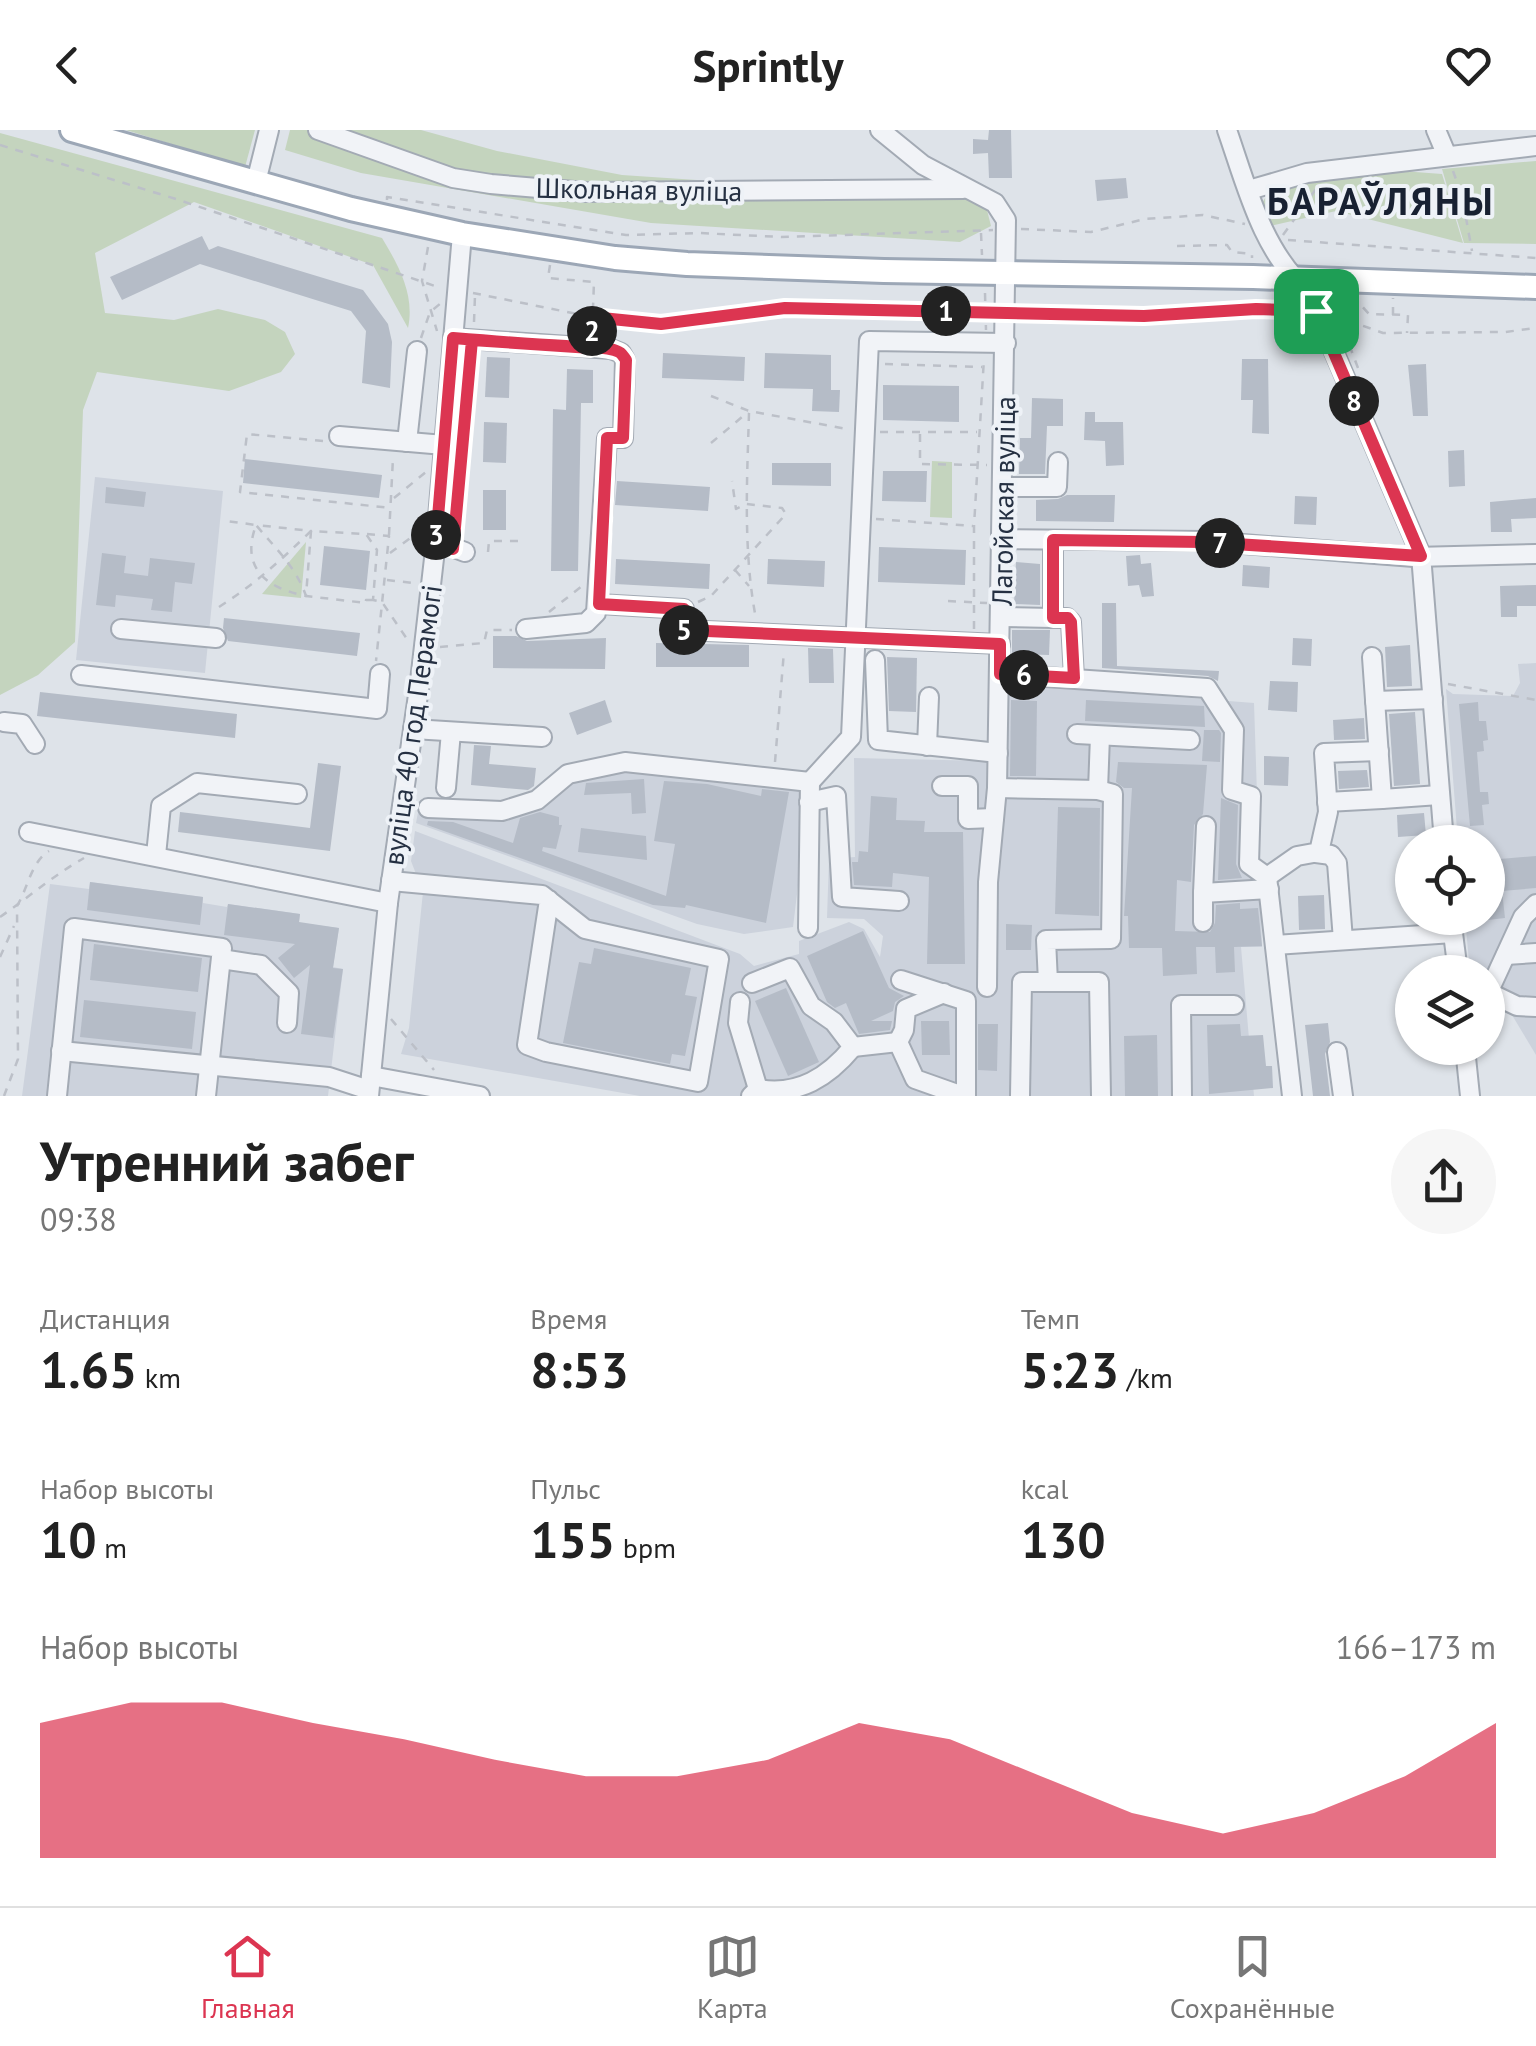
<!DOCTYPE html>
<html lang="ru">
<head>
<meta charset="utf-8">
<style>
	body { margin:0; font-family:"PT Sans",sans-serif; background:#f6f6f6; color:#222; height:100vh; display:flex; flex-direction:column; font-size:38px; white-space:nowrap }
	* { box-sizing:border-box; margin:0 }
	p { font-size:32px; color:#767676 }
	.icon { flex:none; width:55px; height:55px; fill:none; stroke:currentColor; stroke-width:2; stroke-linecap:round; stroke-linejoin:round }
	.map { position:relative; height:966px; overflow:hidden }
	.panel { display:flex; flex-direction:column; background:#fff; flex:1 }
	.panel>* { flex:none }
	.fabs { position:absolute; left:1395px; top:695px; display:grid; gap:20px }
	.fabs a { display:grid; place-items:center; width:110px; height:110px; border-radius:50%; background:#fff; box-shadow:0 2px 8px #0004; font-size:50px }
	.pin { position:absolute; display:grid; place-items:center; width:85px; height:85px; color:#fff; margin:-42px; border-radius:20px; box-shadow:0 5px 15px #0006 }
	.km { position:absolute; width:50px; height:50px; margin:-25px; border-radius:50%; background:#222; color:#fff; font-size:28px; line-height:50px; text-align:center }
	.round { display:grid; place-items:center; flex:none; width:105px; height:105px; border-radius:52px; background:#f6f6f6 }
	.headline { display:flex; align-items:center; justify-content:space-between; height:170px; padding:0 40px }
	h1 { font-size:55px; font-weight:800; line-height:75px }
	.stats { display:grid; grid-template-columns:repeat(3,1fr); gap:15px; height:170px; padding:10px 40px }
	.stats div { display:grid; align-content:center }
	.stats b { font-size:50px; font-weight:800 }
	.stats small { font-size:28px; font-weight:400 }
	.stats p { font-size:28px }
	.chart { height:280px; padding:20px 40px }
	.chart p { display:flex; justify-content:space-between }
	.chart svg { width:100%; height:180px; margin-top:10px; fill:#dc3551; opacity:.7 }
	header { display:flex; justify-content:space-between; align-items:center; height:130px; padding:0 40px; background:#fff; font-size:45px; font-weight:800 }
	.menu { display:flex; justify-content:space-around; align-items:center; height:140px; border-top:2px solid #e0e0e0; background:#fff; font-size:28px; color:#767676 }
	.menu a { display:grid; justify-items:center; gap:5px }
	.menu .active { color:#dc3551 }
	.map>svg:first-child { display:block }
	.built { fill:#ccd2dc }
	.green { fill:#c4d4be }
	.building { fill:#b5bcc7 }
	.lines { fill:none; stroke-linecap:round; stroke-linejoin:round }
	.minor-casing { stroke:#a3aab4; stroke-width:22 }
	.major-casing { stroke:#9ca7b6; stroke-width:28 }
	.path { stroke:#bcc0c8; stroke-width:2.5; stroke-dasharray:8 8; stroke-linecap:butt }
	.minor { stroke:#f1f3f7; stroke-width:18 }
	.major { stroke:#fff; stroke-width:22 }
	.route-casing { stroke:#fff; stroke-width:20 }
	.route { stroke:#dc3551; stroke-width:12 }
	.labels { text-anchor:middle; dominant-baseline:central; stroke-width:8; stroke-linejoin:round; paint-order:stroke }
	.street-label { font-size:28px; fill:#253042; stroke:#eef2f7 }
	.district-label { font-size:38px; font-weight:bold; letter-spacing:2.5px; fill:#182132; stroke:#eef2f7 }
</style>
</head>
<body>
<header><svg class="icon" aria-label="back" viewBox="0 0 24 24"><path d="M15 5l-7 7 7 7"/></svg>Sprintly<svg class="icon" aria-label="heart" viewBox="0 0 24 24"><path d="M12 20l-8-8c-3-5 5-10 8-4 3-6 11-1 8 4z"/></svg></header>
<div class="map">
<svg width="1536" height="966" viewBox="0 0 1536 966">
	<rect width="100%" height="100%" fill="#dee3e9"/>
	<g class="built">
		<polygon points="95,347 223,361 205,543 76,530"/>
		<polygon points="1536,533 1536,925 1512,885 1501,875 1488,873 1488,842 1470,842 1465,788 1488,788 1488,712 1458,712 1446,559 1453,564 1513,566 1520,553 1518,534"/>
		<polygon points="989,552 1254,573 1262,817 1241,817 1254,966 640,966 401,924 409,898 423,762 411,731 415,701 740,824 754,836 799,824 799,811 849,792 864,799 880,827 883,806 864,789 827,788 829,729 855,727 854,628 988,631"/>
		<polygon points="635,639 803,658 805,698 793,797 744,804 697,794 416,693 420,672 536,674 576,647"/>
		<polygon points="90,752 203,767 203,773 227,777 228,774 300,784 299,793 339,798 333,837 343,839 328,966 22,966 50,754 89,759"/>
	</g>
	<g class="green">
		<polygon points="126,0 255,0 245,37"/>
		<polygon points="290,0 421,0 497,21 622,45 965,68 987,80 991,96 960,112 651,93 361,43 285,20"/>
		<path d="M0 3 382 108C399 136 415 165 408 198L373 135 194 72 95 123 105 183 174 190 218 179 265 190 285 202 295 224 281 242 229 261 97 242 83 280 75 512 38 545 0 565Z"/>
		<polygon points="1536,31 1536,114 1464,113 1442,39"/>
		<polygon points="1375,39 1442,44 1463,113 1336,81 1270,96 1262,73 1271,59"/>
		<polygon points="932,331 952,332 952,388 930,387"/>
		<polygon points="306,412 301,468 262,464"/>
	</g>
	<g class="building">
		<polygon points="989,0 1011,0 1012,48 989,48 988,23 973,24 973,9 988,10"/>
		<polygon points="1126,48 1128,68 1097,71 1095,50"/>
		<polygon points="202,106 209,120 218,116 363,160 388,194 392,212 390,258 362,253 366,201 351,181 200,134 122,170 110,147"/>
		<polygon points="663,223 745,227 744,251 662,248"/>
		<polygon points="765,223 831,225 831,260 840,260 839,282 812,281 813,259 764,258"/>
		<polygon points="487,227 510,228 509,268 485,267"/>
		<polygon points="1242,229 1268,229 1269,304 1252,303 1253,270 1241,270"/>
		<polygon points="1426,234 1428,286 1413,286 1408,235"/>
		<polygon points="567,239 593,240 593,273 581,273 578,441 551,441 553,279 566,280"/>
		<polygon points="883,255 959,256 959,292 883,290"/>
		<polygon points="1032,268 1063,269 1063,296 1047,296 1045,344 1019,344 1020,308 1031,308"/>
		<polygon points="1085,282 1095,282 1095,292 1123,292 1124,335 1106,336 1105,311 1084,310"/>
		<polygon points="484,292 507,293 506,333 483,332"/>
		<polygon points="1464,320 1465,356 1449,357 1448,321"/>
		<polygon points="245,329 382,345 379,368 243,353"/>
		<polygon points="772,333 831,333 831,356 772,355"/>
		<polygon points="883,341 927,341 926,372 882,371"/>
		<polygon points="617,351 710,357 708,381 615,375"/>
		<polygon points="106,357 146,362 144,377 105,373"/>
		<rect x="483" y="360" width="23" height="40"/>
		<polygon points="1067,365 1115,365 1114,392 1036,391 1036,370 1058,369"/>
		<polygon points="1295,366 1317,367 1316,395 1294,394"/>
		<polygon points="1536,368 1536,388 1511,389 1512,402 1491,402 1490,372"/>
		<polygon points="324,416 370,421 366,460 320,455"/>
		<polygon points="879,417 966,420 965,455 878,452"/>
		<polygon points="102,423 126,426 124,443 148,446 150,428 195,433 192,454 175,452 172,482 151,480 153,469 116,465 115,477 96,475"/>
		<polygon points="1140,425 1141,434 1151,433 1154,466 1142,467 1139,455 1128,456 1126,426"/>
		<polygon points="616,429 710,434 709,459 615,454"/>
		<polygon points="768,429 825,431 824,457 767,454"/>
		<polygon points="1016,432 1040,434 1040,475 1014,474"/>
		<polygon points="1243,435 1270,437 1269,458 1242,456"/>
		<polygon points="1536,455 1536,476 1517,476 1517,487 1501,487 1500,456"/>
		<polygon points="1102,473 1116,473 1117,536 1219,541 1218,551 1208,546 1102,538"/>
		<polygon points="224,488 360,503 357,526 228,511 223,498"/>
		<polygon points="1012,500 1050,500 1049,525 1012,524"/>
		<polygon points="493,506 516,506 527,511 606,508 605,539 493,538"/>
		<polygon points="1293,508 1312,509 1311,536 1292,535"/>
		<polygon points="656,513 749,515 749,537 656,537"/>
		<polygon points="1410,515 1412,556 1387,557 1385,517"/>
		<polygon points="808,518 833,519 834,553 809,553"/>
		<polygon points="887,527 917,528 916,582 889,581"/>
		<polygon points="1270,551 1298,552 1297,582 1268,580"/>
		<polygon points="40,562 237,584 235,608 37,586"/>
		<polygon points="605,570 612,592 577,605 569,583"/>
		<polygon points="1011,570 1037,571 1036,646 1010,646"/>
		<polygon points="1086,570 1204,576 1205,597 1085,591"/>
		<polygon points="1478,572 1479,591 1486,591 1488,610 1483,611 1484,621 1477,622 1480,662 1488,662 1489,674 1482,675 1484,695 1470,696 1459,574"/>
		<polygon points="1415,582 1420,654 1394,656 1389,584"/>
		<polygon points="1364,588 1365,609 1334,610 1333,590"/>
		<polygon points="1204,600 1219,600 1221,603 1220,632 1202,631"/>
		<polygon points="474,615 491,616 489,634 536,638 534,656 528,660 471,655"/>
		<polygon points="1264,626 1289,627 1288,656 1264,655"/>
		<polygon points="1118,632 1207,635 1203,684 1194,695 1191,752 1177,750 1175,801 1210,802 1215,793 1216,775 1240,773 1240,779 1258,778 1262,816 1234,817 1235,842 1216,843 1215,817 1196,817 1197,844 1163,846 1162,818 1129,818 1128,786 1124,786 1132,658 1124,658 1116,652"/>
		<polygon points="318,633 341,636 330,721 178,702 180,682 310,698"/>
		<polygon points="1367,640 1369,657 1339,659 1338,641"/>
		<polygon points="644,649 646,683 632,684 631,663 584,665 586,653"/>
		<polygon points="664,651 707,654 761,666 762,659 789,662 766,793 686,775 685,778 653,775 427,695 428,691 453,692 513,713 520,688 540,682 559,687 559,695 562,695 556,719 543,717 542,721 666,766 675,714 654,711"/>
		<polygon points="871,666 897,668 896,690 925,691 924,702 963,702 965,834 927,834 929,747 893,743 892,757 854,755 852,732 858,732 859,721 868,722"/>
		<polygon points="1221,668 1238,675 1236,734 1242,748 1218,750"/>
		<polygon points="1058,677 1100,678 1099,786 1055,784"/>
		<polygon points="1424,683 1426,705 1398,707 1397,685"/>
		<polygon points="581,698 646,706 647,730 578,722"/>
		<polygon points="1536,726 1536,758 1502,761 1505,788 1488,790 1488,730"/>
		<polygon points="90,752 203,767 200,795 87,780"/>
		<polygon points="1324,765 1325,799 1299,800 1298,766"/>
		<polygon points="228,774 300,784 299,792 339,798 333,838 343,839 333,908 301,904 310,835 294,848 278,828 295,814 224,805"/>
		<polygon points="1006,794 1032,795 1031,820 1006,820"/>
		<polygon points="863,801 889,858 904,866 895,872 893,881 871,891 892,891 890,900 859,904 846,873 835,878 827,872 807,826"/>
		<polygon points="94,814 202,828 198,862 90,850"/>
		<polygon points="594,818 691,838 685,865 697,867 685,926 672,924 670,934 563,913 579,832 591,834"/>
		<polygon points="786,858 819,932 788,946 755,871"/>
		<polygon points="84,870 196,882 192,919 80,907"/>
		<polygon points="921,891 949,891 950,925 922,925"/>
		<polygon points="1328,893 1330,912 1325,924 1330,966 1313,966 1305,895"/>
		<polygon points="978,894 998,894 997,941 978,940"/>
		<polygon points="1240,894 1241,906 1263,905 1266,936 1272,936 1273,958 1209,964 1207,895"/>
		<polygon points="1157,905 1158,966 1125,966 1124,906"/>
	</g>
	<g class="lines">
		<g class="minor-casing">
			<g id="minor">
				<polyline points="318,0 453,48 491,54 586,62 963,59"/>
				<polyline points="880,0 923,35 995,73 1006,90 997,658 988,752 987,857"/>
				<path d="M1227 0C1246 54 1262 122 1308 161L1421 425 1444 712"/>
				<polyline points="1436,0 1447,26"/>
				<polyline points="256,52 269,0"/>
				<polyline points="1249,60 1307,43 1536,16"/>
				<polyline points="453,208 611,219 621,223 625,230 623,308 607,308 596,483 586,493 526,499"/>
				<polyline points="339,306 444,315"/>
				<polyline points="407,312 417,221"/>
				<polyline points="1003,357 1057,357 1058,332"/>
				<polyline points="1002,409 1204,411 1414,427 1536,424"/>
				<polyline points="1053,410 1053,488 1067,488 1071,492 1074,548"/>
				<polyline points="436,411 465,422"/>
				<polyline points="599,474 684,479 684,500 1000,514"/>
				<polyline points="1001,487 1053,488"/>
				<polyline points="121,499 216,508"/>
				<polyline points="875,530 878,610 998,623"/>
				<polyline points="1000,544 1207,558 1234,600 1232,660 1251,666 1249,734 1267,747"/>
				<polyline points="81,545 377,579 380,544"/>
				<polyline points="1375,571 1433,569"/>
				<polyline points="4,592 22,594 35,614"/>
				<polyline points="413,599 542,607"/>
				<polyline points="1077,604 1190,610"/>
				<polyline points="927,616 929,567"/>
				<polyline points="942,656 968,656 968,689 994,688"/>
				<polyline points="446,658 451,602"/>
				<polyline points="997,658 1098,660 1113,664 1111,809 1046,810 1048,852"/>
				<polyline points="1098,660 1100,606"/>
				<polyline points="1382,669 1439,665"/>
				<polyline points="809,672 836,666 842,767 899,771"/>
				<polyline points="1327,672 1382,669 1372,527"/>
				<polyline points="428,678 502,681 537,670 568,644 625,632 810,652"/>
				<polyline points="29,702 388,773"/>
				<polyline points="1316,723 1331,725 1337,733 1343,810"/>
				<polyline points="156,725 161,676 197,653 297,664"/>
				<polyline points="1267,747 1292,966"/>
				<polyline points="1267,747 1297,726 1319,722 1328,682 1324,623 1379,621"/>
				<polyline points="391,751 542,765 585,799 719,829 698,952 546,922 527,915 549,770"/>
				<polyline points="1203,763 1206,696"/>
				<polyline points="1451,788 1458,842"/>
				<polyline points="1203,792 1203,763 1269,759"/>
				<polyline points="808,798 810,652 851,607 869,211 1006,213"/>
				<polyline points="1275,815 1453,803"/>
				<polyline points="1506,825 1536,823"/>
				<polyline points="221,829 261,835 289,863 287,893"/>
				<polyline points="901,850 966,871 966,966"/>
				<polyline points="944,863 906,879 904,900 898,912 915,949 963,966"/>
				<polyline points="1488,863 1523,787 1536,774"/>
				<polyline points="1490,863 1517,876 1536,877"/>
				<polyline points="740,872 738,893 758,959"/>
				<polyline points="853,917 898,912"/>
				<polyline points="1465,918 1470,966"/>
				<polyline points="61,921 329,947 369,960"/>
				<polyline points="1337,922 1343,966"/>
				<polyline points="371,946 480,966"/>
				<polyline points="57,966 74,798 222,818 206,966"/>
				<polyline points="369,966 388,773 420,551 436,411 462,104"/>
				<path d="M751 966 758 959C799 966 828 947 853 917L834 892 811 876 790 838 752 853"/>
				<polyline points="1020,966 1022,852 1099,852 1101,966"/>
				<polyline points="1182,966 1181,875 1234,875"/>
			</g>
		</g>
		<g class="major-casing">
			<polyline id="major" points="72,0 351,79 462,104 615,128 687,134 884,141 1253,147 1536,157"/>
		</g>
		<g class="path">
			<polyline points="0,15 176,69 441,158"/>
			<polyline points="1453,41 1462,66 1472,121"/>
			<polyline points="387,70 387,67 626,105 699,103 781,107 993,100"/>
			<polyline points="1021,99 1091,102 1145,89 1203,85 1245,94"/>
			<polyline points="981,103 982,125"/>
			<polyline points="1283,105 1316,59"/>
			<polyline points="1288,110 1536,128"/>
			<polyline points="1177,116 1227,115 1232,122 1252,124 1252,128"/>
			<polyline points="428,117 422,151 437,201"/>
			<polyline points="550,135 548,148 594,152 592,204"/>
			<polyline points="473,163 592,187 661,194 760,179 991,183"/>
			<polyline points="985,163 986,200"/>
			<polyline points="1019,185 1144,186 1255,179 1301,181"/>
			<polyline points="1333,185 1383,203 1505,202 1536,198"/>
			<polyline points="1393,185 1393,168"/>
			<polyline points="474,192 475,165"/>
			<polyline points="421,208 430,182 441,173"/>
			<polyline points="885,234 982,237"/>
			<polyline points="1358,238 1335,177 1341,173 1360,174 1369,184 1408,185 1407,203"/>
			<polyline points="711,266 749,281 847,299"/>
			<path d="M749 283C747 352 743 421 756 489"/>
			<polyline points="880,302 977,302"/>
			<polyline points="920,304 920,334 987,335"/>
			<polyline points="323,311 247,304 240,362 391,378"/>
			<polyline points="711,313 748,282"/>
			<polyline points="394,368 426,342"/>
			<polyline points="876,389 973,396"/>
			<polyline points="457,401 471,225"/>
			<polyline points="367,404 389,406 376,531"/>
			<polyline points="389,405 393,328"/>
			<polyline points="488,422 489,411 525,411"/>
			<polyline points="390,423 420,401"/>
			<polyline points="735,440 749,456"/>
			<polyline points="387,450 414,453"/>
			<polyline points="373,470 366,470 366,473 306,466 311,401 366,404 377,420 373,470 382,472 409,512"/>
			<polyline points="948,471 987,473"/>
			<polyline points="698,472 711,466 786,384 782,378 746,374 736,379 732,351"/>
			<path d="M219 477C255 454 280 431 311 401L256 395C276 419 296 437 306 466 267 458 240 439 256 395L226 391"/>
			<polyline points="549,482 582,456"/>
			<polyline points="974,499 974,396 984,228"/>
			<polyline points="440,517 484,513 487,500 512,500"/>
			<polyline points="1448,554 1536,570"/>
			<polyline points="775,632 784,521"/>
			<path d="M0 787C29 767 54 745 84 728"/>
			<polyline points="0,827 14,796"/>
			<polyline points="391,889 434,940"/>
			<path d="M4 966 18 929 17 776C28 758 31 732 49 721"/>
		</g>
		<use href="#minor" class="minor"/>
		<use href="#major" class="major"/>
	</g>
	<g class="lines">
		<g class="route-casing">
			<path id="route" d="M1316 181 1256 179 1144 186 785 178 661 194 592 187 591 218 472 210 453 419 436 411 453 208C490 211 528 214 566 216 581 217 599 216 614 220 622 223 621 223 626 230L623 308H607L599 474 684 479V500L1000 514V544L1074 548 1071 492 1068 488H1053V410L1204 412 1421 426 1316 181"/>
		</g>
		<use href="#route" class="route"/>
	</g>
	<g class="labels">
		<g class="street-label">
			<text transform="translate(639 59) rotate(1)">Школьная вуліца</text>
			<text transform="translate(1003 371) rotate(-89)">Лагойская вуліца</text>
			<text transform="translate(412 595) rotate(-82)">вуліца 40 год Перамогі</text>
		</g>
		<g class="district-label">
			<text x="1381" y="70">БАРАЎЛЯНЫ</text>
		</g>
	</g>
</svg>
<div class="fabs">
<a><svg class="icon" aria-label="locate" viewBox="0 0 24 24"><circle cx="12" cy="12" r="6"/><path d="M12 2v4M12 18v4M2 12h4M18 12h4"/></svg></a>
<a><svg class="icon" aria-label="layers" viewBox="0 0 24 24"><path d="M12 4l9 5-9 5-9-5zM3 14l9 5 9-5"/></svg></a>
</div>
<div class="pin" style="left:1316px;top:181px;background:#1e9e55"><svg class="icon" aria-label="arrive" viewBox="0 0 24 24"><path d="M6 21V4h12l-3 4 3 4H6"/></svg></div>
<b class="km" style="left:946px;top:181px">1</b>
<b class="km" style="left:592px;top:201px">2</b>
<b class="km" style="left:436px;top:405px">3</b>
<b class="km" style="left:684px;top:500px">5</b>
<b class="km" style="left:1024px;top:545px">6</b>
<b class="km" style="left:1220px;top:413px">7</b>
<b class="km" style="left:1354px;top:271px">8</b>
</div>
<section class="panel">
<div class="headline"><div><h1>Утренний забег</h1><p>09:38</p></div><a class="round"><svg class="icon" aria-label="share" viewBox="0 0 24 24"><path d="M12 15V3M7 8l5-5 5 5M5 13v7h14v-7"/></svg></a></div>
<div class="stats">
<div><p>Дистанция</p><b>1.65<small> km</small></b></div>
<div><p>Время</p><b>8:53</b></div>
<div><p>Темп</p><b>5:23<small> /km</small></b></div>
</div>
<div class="stats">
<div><p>Набор высоты</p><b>10<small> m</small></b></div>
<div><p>Пульс</p><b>155<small> bpm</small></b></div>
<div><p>kcal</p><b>130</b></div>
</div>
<div class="chart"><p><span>Набор высоты</span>166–173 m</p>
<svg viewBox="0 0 160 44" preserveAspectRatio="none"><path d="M0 44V11L10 6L20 6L30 11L40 15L50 20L60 24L70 24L80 20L90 11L100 15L110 24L120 33L130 38L140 33L150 24L160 11V44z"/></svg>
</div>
</section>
<nav class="menu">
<a class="active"><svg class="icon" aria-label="home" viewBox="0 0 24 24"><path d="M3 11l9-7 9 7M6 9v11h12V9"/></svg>Главная</a>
<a><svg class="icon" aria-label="map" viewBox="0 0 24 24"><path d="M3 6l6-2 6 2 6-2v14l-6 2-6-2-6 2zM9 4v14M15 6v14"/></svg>Карта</a>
<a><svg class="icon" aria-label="saved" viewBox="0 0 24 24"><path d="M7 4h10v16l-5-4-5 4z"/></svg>Сохранённые</a>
</nav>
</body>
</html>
